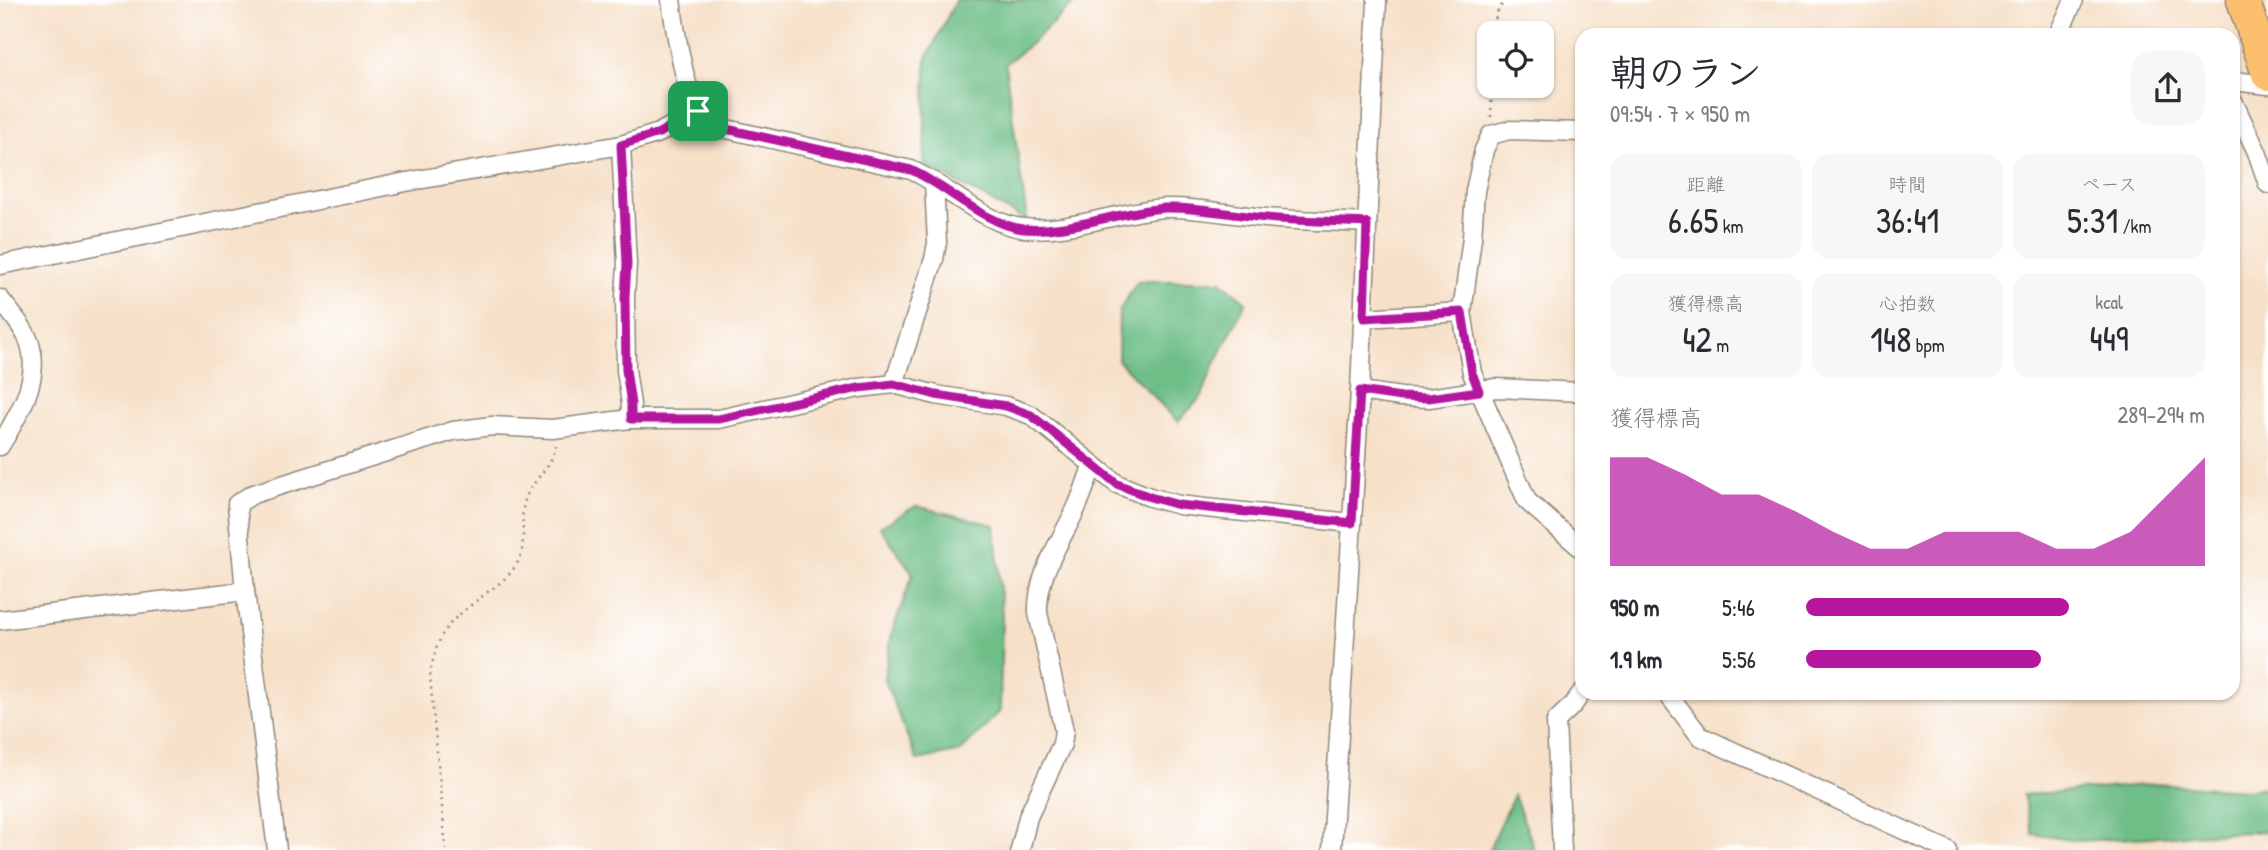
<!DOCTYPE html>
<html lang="ja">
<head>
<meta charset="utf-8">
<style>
	body { margin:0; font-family:"Patrick Hand","Klee One",sans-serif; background:#f7f7f7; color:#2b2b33; height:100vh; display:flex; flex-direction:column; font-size:26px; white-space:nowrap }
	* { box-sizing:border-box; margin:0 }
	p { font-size:23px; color:#7c7c81 }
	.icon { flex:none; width:38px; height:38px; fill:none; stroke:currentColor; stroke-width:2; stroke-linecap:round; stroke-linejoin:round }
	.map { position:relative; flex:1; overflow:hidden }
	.drawer { position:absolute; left:1575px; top:28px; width:665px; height:672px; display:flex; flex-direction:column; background:#fff; border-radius:21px; box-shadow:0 2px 5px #0004 }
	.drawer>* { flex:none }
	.buttons { position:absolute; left:1477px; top:21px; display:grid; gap:14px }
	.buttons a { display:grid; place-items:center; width:77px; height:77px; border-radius:14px; background:#fff; box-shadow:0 2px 5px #0004; font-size:35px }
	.pin { position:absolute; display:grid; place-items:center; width:60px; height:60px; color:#fff; margin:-30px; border-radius:14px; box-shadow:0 4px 10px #0006 }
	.round { display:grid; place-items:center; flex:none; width:74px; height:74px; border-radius:21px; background:#f7f7f7 }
	.headline { display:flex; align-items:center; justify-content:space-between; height:119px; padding:0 35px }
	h1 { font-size:38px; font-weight:600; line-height:52px }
	.stats { display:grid; grid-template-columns:repeat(3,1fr); gap:10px; height:119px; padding:7px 35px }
	.stats div { display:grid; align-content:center; border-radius:18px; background:#f7f7f7; text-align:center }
	.stats b { font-size:35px; font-weight:600 }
	.stats small { font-size:19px; font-weight:400 }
	.stats p { font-size:19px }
	.chart { height:196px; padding:14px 35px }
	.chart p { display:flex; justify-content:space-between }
	.chart svg { width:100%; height:126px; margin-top:7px; fill:#b5179e; opacity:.7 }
	ul { padding:0 35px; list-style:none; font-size:23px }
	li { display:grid; grid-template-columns:112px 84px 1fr; align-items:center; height:52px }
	li i { height:18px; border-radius:9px; background:#b5179e }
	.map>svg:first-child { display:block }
	.forest { fill:#6ebe87; stroke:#4c7459; stroke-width:2 }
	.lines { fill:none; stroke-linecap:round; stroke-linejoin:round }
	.street-casing { stroke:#90867a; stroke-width:21 }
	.highway-casing { stroke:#90867a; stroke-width:35 }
	.path { stroke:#90867a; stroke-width:2.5; stroke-dasharray:2 5; stroke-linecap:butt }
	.street { stroke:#fff; stroke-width:18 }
	.highway { stroke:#fabe6d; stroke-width:32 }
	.route-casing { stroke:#fff; stroke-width:14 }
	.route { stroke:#b5179e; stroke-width:9 }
</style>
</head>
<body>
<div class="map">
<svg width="2268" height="850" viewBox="0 0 2268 850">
	<rect width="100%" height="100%" fill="#fff"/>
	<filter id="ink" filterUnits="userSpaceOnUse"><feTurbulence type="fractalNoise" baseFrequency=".0143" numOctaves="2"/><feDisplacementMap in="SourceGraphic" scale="14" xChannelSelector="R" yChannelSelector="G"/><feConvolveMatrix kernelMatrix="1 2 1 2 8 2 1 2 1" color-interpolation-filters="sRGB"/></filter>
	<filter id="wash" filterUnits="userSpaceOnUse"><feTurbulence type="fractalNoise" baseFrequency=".00686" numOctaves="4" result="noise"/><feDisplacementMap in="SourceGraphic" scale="28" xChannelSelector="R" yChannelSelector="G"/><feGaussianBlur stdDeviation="1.57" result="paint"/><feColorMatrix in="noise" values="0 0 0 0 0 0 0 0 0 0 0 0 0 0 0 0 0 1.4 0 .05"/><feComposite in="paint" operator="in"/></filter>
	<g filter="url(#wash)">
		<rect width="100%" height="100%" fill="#f6e0c8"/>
		<g class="forest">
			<polygon points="956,0 1077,0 1028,46 1005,64 1027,221 924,165 926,60"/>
			<polygon points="1138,281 1220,281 1246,302 1212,370 1202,396 1178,422 1118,360 1119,311"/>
			<polygon points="916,506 995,525 1002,616 1000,711 961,751 917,760 884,679 892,632 913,574 880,527"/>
			<polygon points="2156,784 2246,790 2268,787 2268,831 2077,841 2033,834 2023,795"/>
			<polygon points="1514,795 1535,850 1489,850"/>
		</g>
	</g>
	<g filter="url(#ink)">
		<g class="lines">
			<g class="street-casing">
				<g id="street">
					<path d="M671 0C675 29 684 89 699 113 705 121 714 124 722 128L911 170C945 185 987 225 1023 228 1069 233 1119 211 1165 208 1198 207 1233 215 1266 218 1299 221 1333 221 1367 223"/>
					<polyline points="2058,35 2074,0"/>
					<polyline points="2233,81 2268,85"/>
					<polyline points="2233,101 2257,152 2268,184"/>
					<polyline points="1582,132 1509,130 1491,135 1484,150 1475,191 1472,238 1462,312 1472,373 1527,501 1582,549"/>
					<polyline points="621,145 627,264 625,297 626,370 631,404 630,419"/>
					<polyline points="0,265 406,182 621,145 659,133 698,111"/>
					<path d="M0 299C10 312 25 328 30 344 41 380 18 416 0 446"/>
					<polyline points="1364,318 1462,312"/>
					<polyline points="894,384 934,259 937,243 934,182"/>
					<polyline points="1360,391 1401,397 1429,398 1496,388 1582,392"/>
					<polyline points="0,620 245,591"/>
					<polyline points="1667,693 1700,736 1947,850"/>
					<polyline points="277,850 245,591 237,504 253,494 453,431 492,426 553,429 630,419 719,419 859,388 894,384 936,395 1006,406 1031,415 1117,484 1150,497 1179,505 1205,508 1352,523"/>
					<path d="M1020 850 1028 817 1062 744 1064 731 1038 613C1036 572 1064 538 1079 502 1084 490 1088 478 1092 466"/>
					<polyline points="1332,850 1360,391 1377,0"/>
					<polyline points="1562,850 1556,721 1573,705 1582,692"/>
				</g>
			</g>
			<g class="highway-casing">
				<polyline id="highway" points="2243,0 2268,74"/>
			</g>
			<g class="path">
				<polyline points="1494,33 1496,14 1505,0"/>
				<polyline points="1491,117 1492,86"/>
				<path d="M446 850 430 677C437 627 451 621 489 591 499 584 509 576 516 565 530 544 517 519 526 497 534 478 552 467 556 446"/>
			</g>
			<use href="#street" class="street"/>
			<use href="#highway" class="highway"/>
		</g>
	</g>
	<g class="lines" filter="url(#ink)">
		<g class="route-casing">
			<path id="route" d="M698 111 708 122 722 128 911 170C945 185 987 225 1023 229 1069 233 1119 211 1165 208 1198 207 1233 215 1266 218 1299 221 1333 221 1367 223L1364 318 1462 312 1472 373 1479 391 1429 398 1401 397 1360 391 1352 523 1179 505 1150 497 1117 484 1031 415 1006 406 936 395 894 384 859 388 719 419H631V404L626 370 625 297 627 264 621 145 659 133Z"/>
		</g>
		<use href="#route" class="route"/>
	</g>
</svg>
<div class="buttons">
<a><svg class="icon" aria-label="locate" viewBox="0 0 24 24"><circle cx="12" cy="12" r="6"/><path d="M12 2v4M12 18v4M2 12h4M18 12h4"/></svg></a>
</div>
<div class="pin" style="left:698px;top:111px;background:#1e9e55"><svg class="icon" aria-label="arrive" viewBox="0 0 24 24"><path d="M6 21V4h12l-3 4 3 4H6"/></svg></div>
<section class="drawer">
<div class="headline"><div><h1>朝のラン</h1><p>09:54 · 7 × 950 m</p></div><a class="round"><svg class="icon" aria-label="share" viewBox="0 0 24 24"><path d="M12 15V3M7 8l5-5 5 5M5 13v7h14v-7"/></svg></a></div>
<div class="stats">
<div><p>距離</p><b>6.65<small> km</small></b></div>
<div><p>時間</p><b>36:41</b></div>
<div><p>ペース</p><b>5:31<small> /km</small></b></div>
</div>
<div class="stats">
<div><p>獲得標高</p><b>42<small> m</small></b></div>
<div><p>心拍数</p><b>148<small> bpm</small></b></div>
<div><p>kcal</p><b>449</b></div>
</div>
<div class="chart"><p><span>獲得標高</span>289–294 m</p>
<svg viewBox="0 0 160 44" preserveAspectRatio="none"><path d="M0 44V6L10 6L20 12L30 19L40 19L50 25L60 32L70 38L80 38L90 32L100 32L110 32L120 38L130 38L140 32L150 19L160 6V44z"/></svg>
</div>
<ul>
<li><b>950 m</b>5:46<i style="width:66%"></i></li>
<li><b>1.9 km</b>5:56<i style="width:59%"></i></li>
</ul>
</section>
</div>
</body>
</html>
